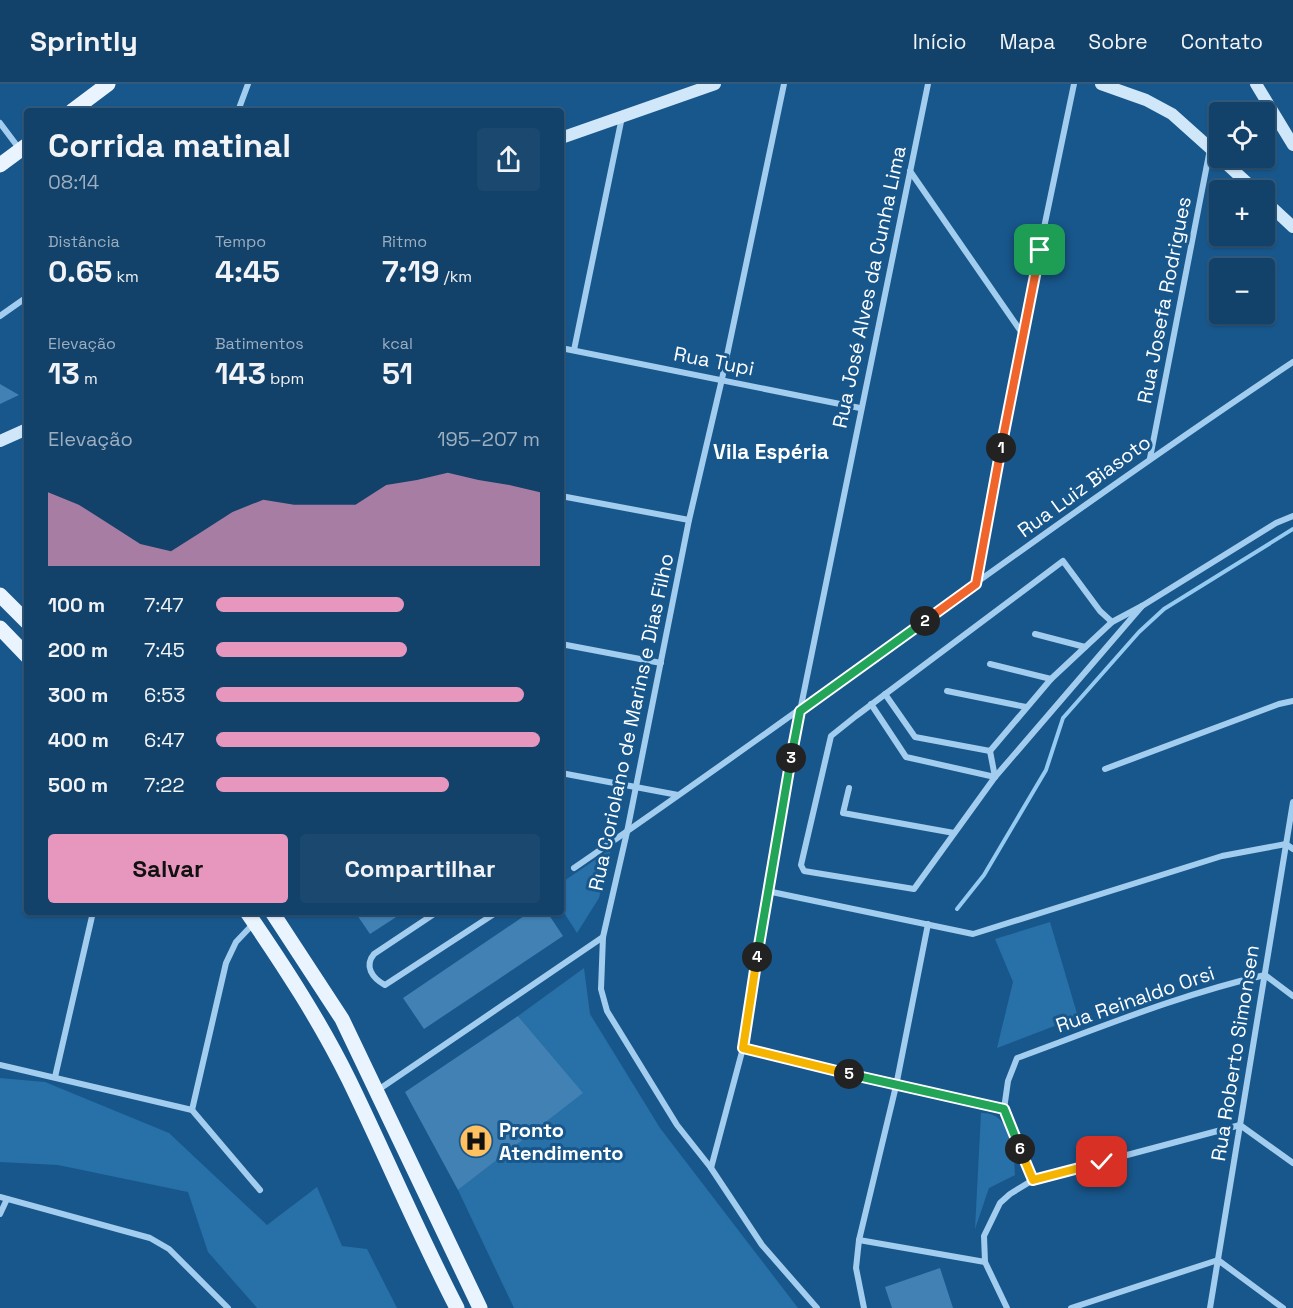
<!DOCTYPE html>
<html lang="pt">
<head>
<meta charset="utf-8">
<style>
	body { margin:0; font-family:"Space Grotesk",sans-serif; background:#1b486f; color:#f1f3f6; height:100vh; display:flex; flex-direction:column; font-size:22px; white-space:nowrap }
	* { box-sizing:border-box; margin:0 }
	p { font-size:20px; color:#9cafc0 }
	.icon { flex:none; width:33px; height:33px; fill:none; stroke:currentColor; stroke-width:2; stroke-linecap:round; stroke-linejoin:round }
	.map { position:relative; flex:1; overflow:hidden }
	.sheet { position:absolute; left:24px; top:24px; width:540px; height:807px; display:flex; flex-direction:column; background:#124169; border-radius:6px; box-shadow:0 2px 4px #0004,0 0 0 2px #315a7d }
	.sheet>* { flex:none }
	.tools { position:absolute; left:1209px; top:18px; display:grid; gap:12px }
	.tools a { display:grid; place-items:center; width:66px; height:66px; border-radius:6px; background:#124169; box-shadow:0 2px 4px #0004,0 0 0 2px #315a7d; font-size:30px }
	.pin { position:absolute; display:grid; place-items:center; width:51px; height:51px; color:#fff; margin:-26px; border-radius:12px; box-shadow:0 3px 9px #0006 }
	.km { position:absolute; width:30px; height:30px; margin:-15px; border-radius:50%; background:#222; color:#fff; font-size:16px; line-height:30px; text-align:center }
	.round { display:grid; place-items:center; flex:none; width:63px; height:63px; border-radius:6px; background:#1b486f }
	.head { display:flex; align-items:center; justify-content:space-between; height:102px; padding:0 24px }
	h1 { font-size:33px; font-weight:700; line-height:45px }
	.metrics { display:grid; grid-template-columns:repeat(3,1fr); gap:9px; height:102px; padding:6px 24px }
	.metrics div { display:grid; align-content:center }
	.metrics b { font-size:30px; font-weight:700 }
	.metrics small { font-size:16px; font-weight:400 }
	.metrics p { font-size:16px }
	.chart { height:168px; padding:12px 24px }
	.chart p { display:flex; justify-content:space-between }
	.chart svg { width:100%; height:108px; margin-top:6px; fill:#e797bd; opacity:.7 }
	.button { display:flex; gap:12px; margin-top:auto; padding:12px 24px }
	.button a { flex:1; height:69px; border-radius:6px; background:#e797bd; color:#111; font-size:24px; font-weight:700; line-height:69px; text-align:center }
	.button a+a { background:#1b486f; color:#f1f3f6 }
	ul { padding:0 24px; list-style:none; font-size:20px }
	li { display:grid; grid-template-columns:96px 72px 1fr; align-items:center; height:45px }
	li i { height:15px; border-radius:8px; background:#e797bd }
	header { display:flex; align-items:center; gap:36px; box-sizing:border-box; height:84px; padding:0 30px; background:#124169; border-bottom:2px solid #315a7d }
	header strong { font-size:28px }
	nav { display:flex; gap:33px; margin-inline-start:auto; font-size:21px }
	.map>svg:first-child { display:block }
	.green { fill:#2870a8 }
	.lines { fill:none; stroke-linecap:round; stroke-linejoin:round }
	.stream { stroke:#95caf1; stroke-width:4 }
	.building { fill:#4181b4 }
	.street { stroke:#a3cdee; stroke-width:6 }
	.secondary { stroke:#d0e7fa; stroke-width:12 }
	.primary { stroke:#eaf4ff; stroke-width:15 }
	.split-1-casing { stroke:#fff; stroke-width:12 }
	.split-2-casing { stroke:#fff; stroke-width:12 }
	.split-3-casing { stroke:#fff; stroke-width:12 }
	.split-4-casing { stroke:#fff; stroke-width:12 }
	.split-5-casing { stroke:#fff; stroke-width:12 }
	.split-6-casing { stroke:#fff; stroke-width:12 }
	.split-7-casing { stroke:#fff; stroke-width:12 }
	.split-1 { stroke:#f0652b; stroke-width:8 }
	.split-2 { stroke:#f0652b; stroke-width:8 }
	.split-3 { stroke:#22a559; stroke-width:8 }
	.split-4 { stroke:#22a559; stroke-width:8 }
	.split-5 { stroke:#f5b400; stroke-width:8 }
	.split-6 { stroke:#22a559; stroke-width:8 }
	.split-7 { stroke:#f5b400; stroke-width:8 }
	.labels { text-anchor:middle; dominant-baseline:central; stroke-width:6; stroke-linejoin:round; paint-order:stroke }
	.street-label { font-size:20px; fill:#fff; stroke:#18578c }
	.poi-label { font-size:20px; font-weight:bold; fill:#fff; stroke:#18578c; text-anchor:start }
	.neighbourhood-label { font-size:21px; font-weight:bold; fill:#fff; stroke:#18578c }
</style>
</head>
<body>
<header>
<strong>Sprintly</strong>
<nav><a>Início</a><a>Mapa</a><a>Sobre</a><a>Contato</a></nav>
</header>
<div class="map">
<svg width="1293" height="1224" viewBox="0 0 1293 1224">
	<rect width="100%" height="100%" fill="#18578c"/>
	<g class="green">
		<polygon points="611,765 599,814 577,849 561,824 561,799"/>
		<polygon points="1050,838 1078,933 997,964 1013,898 995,855"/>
		<polygon points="584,884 590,930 660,1044 798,1224 514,1224 458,1106 582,1009 518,932"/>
		<polygon points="0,994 45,998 169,1049 267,1141 317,1103 342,1162 367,1165 397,1224 257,1224 208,1168 188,1108 58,1081 0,1078"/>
		<path d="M981 1029C1012 1027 1014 1069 1015 1091L989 1104 975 1145Z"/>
	</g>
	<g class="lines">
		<polyline class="stream" points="957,825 984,791 1046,686 1063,634 1139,548 1164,525 1293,445"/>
	</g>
	<g class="building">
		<polygon points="0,300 19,311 0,320"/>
		<polygon points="355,828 404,828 370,850"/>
		<polygon points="530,828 547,828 563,852 424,945 403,914"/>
		<polygon points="518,932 583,1009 458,1106 405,1008"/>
		<polygon points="940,1184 953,1224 892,1224 885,1203"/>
	</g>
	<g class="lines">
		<g class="street">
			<polyline points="784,0 722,295 689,436 627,748 603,853 601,905 607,927 677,1041 711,1084 762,1161 817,1224"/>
			<polyline points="238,27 248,0"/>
			<polyline points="0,39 27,75"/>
			<polyline points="910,87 1022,249"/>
			<polyline points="0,232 27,213"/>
			<polyline points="561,264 860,324"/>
			<polyline points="574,266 622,33"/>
			<polyline points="1150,374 1210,65"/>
			<polyline points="561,412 689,436"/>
			<polyline points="977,499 1022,249 1074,0"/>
			<polyline points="1112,538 1100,527 1063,477 856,632 831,652 801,781 804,787 914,805 995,693 1142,522"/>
			<polyline points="1035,550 1085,563"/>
			<polyline points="561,560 661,579"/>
			<polyline points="990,580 1051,595"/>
			<polyline points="947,607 1026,623"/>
			<polyline points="885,610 915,653 990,667"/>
			<polyline points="871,620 906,673 995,693"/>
			<polyline points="990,667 1051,595 1112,538 1142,522 1276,439 1293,432"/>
			<polyline points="990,667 995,693"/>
			<polyline points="1105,685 1279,620 1293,617"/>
			<polyline points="561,689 678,711"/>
			<polyline points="849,704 843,729 954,749"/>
			<path d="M574 784C816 618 1049 441 1293 278"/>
			<polyline points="767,807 973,850 1222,772 1286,760 1293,765"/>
			<path d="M437 828 374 870C364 882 372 894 385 901L497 828"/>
			<polyline points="743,964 896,1002 1004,1025"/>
			<polyline points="0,981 192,1026 260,1106"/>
			<polyline points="55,993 93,828"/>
			<polyline points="378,1006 603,853"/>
			<polyline points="192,1026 226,879 236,858 254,839"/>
			<polyline points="711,1084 743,964 800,627 928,0"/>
			<path d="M1033 1096 1004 1025 1008 997 1017 974C1099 944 1181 910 1265 891L1293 912"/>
			<polyline points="0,1113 150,1154 169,1165 228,1224"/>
			<polyline points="0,1130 7,1115"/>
			<polyline points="859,1156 985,1178"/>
			<polyline points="864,1224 856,1184 859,1156 896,1002 928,840"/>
			<polyline points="1007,1224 985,1178 984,1152 1000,1119 1010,1110 1033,1096 1240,1041 1293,1079"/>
			<polyline points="1071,1224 1218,1176 1283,1224"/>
			<polyline points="1210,1224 1293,718"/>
		</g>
		<g class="secondary">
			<polyline points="1101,0 1146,16 1172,30 1220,73"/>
			<polyline points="1256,0 1293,61"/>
			<polyline points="561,54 715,0"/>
			<polyline points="1220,74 1255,106"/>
			<polyline points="1264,116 1293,143"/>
			<polyline points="0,357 27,345"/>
		</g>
		<g class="primary">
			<polyline points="72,27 108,0"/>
			<polyline points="0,81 27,61"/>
			<polyline points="0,511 27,538"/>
			<polyline points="0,544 27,572"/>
			<path d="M247 828C284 882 320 937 349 996 386 1072 418 1149 457 1224"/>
			<polyline points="272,828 342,935 480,1224"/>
		</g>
	</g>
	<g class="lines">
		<g class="split-1-casing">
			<polyline id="split-1" points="1001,364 1040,166"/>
		</g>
		<g class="split-2-casing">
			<polyline id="split-2" points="925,537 976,500 1001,364"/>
		</g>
		<g class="split-3-casing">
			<polyline id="split-3" points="791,674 800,627 925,537"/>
		</g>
		<g class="split-4-casing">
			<polyline id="split-4" points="757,873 791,674"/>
		</g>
		<g class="split-5-casing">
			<polyline id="split-5" points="757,873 743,964 849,990"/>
		</g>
		<g class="split-6-casing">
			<polyline id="split-6" points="849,990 1004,1025 1020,1065"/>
		</g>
		<g class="split-7-casing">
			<polyline id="split-7" points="1020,1065 1033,1096 1102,1078"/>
		</g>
		<use href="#split-1" class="split-1"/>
		<use href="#split-2" class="split-2"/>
		<use href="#split-3" class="split-3"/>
		<use href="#split-4" class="split-4"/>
		<use href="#split-5" class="split-5"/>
		<use href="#split-6" class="split-6"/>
		<use href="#split-7" class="split-7"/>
	</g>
	<defs>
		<g id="hospital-disc" transform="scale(1.725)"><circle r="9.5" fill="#ffc060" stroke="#18578c"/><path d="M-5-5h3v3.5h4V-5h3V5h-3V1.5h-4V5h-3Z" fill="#111"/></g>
	</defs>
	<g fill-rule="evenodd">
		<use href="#hospital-disc" x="476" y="1057"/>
	</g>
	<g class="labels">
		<g class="street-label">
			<text transform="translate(869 203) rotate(-78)">Rua José Alves da Cunha Lima</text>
			<text transform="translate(1164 216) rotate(-79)">Rua Josefa Rodrigues</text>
			<text transform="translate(714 277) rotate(11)">Rua Tupi</text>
			<text transform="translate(1084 402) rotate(-36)">Rua Luiz Biasoto</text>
			<text transform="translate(631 638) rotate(-78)">Rua Coriolano de Marins e Dias Filho</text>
			<text transform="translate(1135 915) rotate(-19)">Rua Reinaldo Orsi</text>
			<text transform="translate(1235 969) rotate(-81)">Rua Roberto Simonsen</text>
		</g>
		<g class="poi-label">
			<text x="499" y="1046">Pronto<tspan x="499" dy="23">Atendimento</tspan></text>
		</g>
		<g class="neighbourhood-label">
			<text x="771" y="367">Vila Espéria</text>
		</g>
	</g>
</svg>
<div class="tools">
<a><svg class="icon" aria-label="locate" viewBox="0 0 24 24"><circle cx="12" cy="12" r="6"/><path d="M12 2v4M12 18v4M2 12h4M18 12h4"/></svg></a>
<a>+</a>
<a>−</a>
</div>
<div class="pin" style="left:1040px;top:166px;background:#1e9e55"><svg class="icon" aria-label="arrive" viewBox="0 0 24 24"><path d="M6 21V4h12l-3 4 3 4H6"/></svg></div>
<div class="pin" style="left:1102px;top:1078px;background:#d93025"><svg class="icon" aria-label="check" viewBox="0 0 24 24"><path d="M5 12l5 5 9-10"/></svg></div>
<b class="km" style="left:1001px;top:364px">1</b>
<b class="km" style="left:925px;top:537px">2</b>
<b class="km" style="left:791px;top:674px">3</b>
<b class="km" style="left:757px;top:873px">4</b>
<b class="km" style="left:849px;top:990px">5</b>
<b class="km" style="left:1020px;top:1065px">6</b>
<section class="sheet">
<div class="head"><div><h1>Corrida matinal</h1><p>08:14</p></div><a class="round"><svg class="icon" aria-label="share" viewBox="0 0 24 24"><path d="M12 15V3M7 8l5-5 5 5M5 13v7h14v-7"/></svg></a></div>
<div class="metrics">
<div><p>Distância</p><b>0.65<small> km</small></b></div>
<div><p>Tempo</p><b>4:45</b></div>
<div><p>Ritmo</p><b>7:19<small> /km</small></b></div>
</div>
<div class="metrics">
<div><p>Elevação</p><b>13<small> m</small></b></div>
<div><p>Batimentos</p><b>143<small> bpm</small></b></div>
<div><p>kcal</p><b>51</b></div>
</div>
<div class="chart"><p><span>Elevação</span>195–207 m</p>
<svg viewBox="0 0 160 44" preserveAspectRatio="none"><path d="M0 44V14L10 19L20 27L30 35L40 38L50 30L60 22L70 17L80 19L90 19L100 19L110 11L120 9L130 6L140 9L150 11L160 14V44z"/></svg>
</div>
<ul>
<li><b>100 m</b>7:47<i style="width:58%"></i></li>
<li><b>200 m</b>7:45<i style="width:59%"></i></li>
<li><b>300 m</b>6:53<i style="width:95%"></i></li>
<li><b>400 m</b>6:47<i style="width:100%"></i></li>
<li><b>500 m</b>7:22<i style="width:72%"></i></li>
</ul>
<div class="button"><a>Salvar</a><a>Compartilhar</a></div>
</section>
</div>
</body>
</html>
